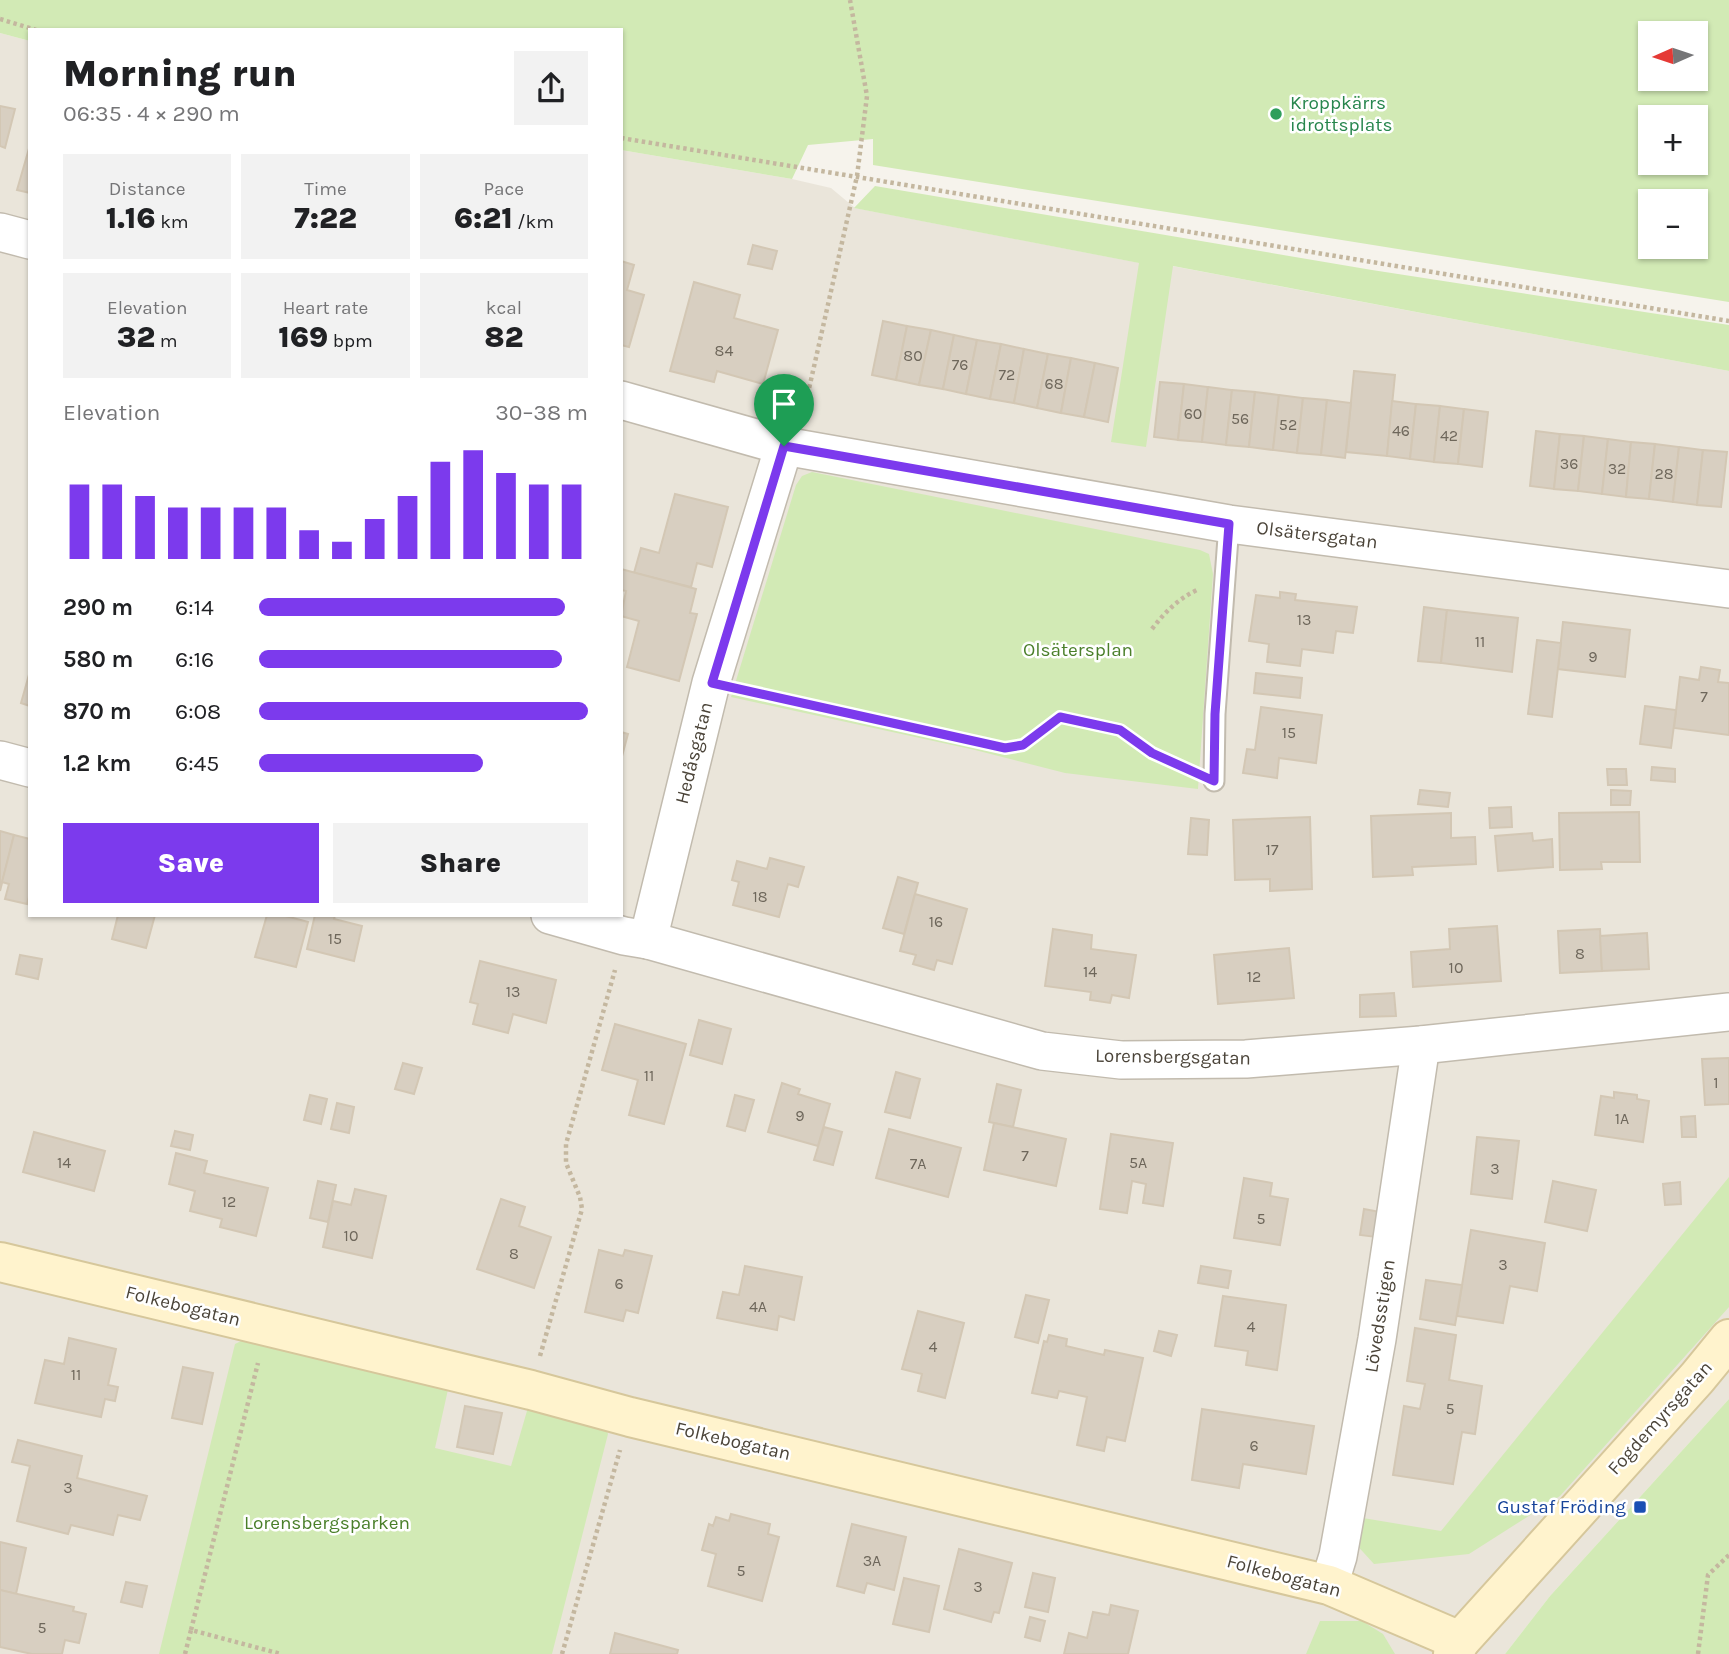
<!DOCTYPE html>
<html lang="en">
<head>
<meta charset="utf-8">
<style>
	body { margin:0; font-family:Karla,sans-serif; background:#f2f2f2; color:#202124; height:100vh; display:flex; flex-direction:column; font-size:26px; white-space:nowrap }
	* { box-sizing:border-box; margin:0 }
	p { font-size:23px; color:#757577 }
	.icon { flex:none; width:38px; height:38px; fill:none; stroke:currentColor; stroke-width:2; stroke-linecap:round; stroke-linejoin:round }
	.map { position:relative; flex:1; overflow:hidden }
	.details { position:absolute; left:28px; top:28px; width:595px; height:889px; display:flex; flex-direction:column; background:#fff; border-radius:0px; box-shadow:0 2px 5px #0004 }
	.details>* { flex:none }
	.needle { width:46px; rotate:267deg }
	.buttons { position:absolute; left:1638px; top:21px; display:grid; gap:14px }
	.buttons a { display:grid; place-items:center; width:70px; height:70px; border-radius:0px; background:#fff; box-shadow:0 2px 5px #0004; font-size:35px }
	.pin { position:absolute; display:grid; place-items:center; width:60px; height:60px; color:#fff; margin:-72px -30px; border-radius:50% 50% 50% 0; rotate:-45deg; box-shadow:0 0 7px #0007 }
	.pin .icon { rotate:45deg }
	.round { display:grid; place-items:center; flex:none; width:74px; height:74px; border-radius:0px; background:#f2f2f2 }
	.headline { display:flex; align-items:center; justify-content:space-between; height:119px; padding:0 35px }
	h1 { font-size:38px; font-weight:800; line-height:52px }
	.metrics { display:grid; grid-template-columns:repeat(3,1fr); gap:10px; height:119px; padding:7px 35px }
	.metrics div { display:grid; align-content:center; border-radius:0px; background:#f2f2f2; text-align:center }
	.metrics b { font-size:30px; font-weight:800 }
	.metrics small { font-size:19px; font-weight:400 }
	.metrics p { font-size:19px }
	.chart { height:196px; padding:14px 35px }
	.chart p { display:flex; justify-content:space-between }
	.chart svg { width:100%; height:126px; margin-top:7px; stroke:#7c3aed; stroke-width:6 }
	.action { display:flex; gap:14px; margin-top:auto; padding:14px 35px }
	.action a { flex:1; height:80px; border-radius:0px; background:#7c3aed; color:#fff; font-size:28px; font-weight:800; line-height:80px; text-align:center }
	.action a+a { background:#f2f2f2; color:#202124 }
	ul { padding:0 35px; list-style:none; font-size:23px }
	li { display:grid; grid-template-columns:112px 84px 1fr; align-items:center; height:52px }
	li i { height:18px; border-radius:9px; background:#7c3aed }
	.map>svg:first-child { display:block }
	.residential { fill:#eae5da }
	.green { fill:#d2eab5; fill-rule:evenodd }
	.building { fill:#d8cfc1; stroke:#d3c7b4; stroke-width:2 }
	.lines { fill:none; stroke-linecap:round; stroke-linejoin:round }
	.lane-casing { stroke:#c2bbae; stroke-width:23 }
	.street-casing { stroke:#c2bbae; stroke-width:40 }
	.secondary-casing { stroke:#d6c79b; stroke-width:42 }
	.path { stroke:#c4b79f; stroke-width:4.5; stroke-dasharray:3.5 3.5; stroke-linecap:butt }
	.lane { stroke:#fff; stroke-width:19 }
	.street { stroke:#fff; stroke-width:37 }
	.secondary { stroke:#fff3cd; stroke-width:38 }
	.route-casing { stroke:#fff; stroke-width:14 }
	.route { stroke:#7c3aed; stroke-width:9 }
	.leisure-dot { fill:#2e9e5b; stroke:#fff; stroke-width:2.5 }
	.transit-dot { fill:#1a4fb4; stroke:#fff; stroke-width:2.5 }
	.labels { text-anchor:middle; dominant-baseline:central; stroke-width:5; stroke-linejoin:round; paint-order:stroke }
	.number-label { font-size:16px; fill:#6e675b }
	.leisure-label { font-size:19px; fill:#27864d; stroke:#fff; text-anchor:start }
	.street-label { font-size:19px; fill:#4b4439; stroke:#fff }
	.park-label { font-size:19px; fill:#4a7f2a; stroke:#fff }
	.transit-label { font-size:19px; fill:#164399; stroke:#fff; text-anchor:end }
</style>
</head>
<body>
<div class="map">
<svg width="1729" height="1654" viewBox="0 0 1729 1654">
	<rect width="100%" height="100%" fill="#f6f3ec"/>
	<polygon class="residential" points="0,33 30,41 30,915 621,915 621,150 792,179 831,188 855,208 1140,263 1172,266 1729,371 1729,1399 1550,1596 1505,1654 0,1654"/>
	<g class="green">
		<path d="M0 0H1729V302L873 165V139L808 145 792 179 621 150V30H30V41L0 33ZM1650 33H1696V79H1650ZM1650 117H1696V163H1650ZM1650 201H1696V247H1650Z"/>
		<polygon points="875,186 1372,270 1729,325 1729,371 1173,266 1146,447 1111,442 1139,263 854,208"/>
		<polygon points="812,472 1200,550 1209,554 1213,574 1198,789 1065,773 975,750 731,697 796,485 802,476"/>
		<polygon points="1729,1177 1729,1307 1560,1496 1469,1554 1374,1564 1353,1541 1357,1517 1441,1531"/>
		<polygon points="247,1338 449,1385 435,1448 511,1466 529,1404 606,1428 608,1434 552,1654 159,1654 235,1344"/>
		<polygon points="1729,1399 1729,1654 1505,1654 1550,1596"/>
		<polygon points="1320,1621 1362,1621 1383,1634 1395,1654 1306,1654"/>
	</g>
	<g class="building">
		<polygon points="0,106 15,109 5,148 0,146"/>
		<polygon points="30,145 30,193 17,190"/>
		<polygon points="753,245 777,251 772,269 748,264"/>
		<polygon points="621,261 634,265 627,290 644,295 629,347 621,345"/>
		<polygon points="694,282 740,295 734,318 778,330 763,384 717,371 714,382 670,371"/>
		<polygon points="883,321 907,326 896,380 872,375"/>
		<polygon points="907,326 931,330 919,385 896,380"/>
		<polygon points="931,330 954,335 943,389 919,385"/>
		<polygon points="954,335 977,340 966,394 943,389"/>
		<polygon points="977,340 1001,344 990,399 966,394"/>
		<polygon points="1001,344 1024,349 1014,403 990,399"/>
		<polygon points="1024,349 1048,354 1037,408 1014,403"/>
		<polygon points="1048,354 1071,358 1061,413 1037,408"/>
		<polygon points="1071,358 1095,363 1084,417 1061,413"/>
		<polygon points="1095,363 1118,368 1108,422 1084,417"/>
		<polygon points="1354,371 1395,375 1387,456 1346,452"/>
		<polygon points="1160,382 1184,384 1178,440 1154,437"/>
		<polygon points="1184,384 1208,387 1202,442 1178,440"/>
		<polygon points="1208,387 1232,390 1226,445 1202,442"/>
		<polygon points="1232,390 1255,392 1249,447 1226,445"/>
		<polygon points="1255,392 1279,395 1273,450 1249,447"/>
		<polygon points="1279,395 1303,398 1297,453 1273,450"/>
		<polygon points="1303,398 1327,400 1321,455 1297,453"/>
		<polygon points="1327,400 1351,403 1345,458 1321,455"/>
		<polygon points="1392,401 1416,404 1410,459 1387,456"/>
		<polygon points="1416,404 1440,406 1434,462 1410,459"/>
		<polygon points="1440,406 1464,409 1458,464 1434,462"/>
		<polygon points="1464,409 1488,412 1482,467 1458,464"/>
		<polygon points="1536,431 1560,434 1554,489 1530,486"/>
		<polygon points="1560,434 1584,436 1578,491 1554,489"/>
		<polygon points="1584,436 1608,439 1602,494 1578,491"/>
		<polygon points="1608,439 1631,442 1626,497 1602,494"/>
		<polygon points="1631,442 1655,444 1649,499 1626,497"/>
		<polygon points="1655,444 1679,447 1673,502 1649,499"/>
		<polygon points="1679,447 1703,450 1697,505 1673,502"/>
		<polygon points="1703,450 1727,452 1721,507 1697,505"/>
		<polygon points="675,494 728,507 712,567 697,563 691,587 634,573 641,548 659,553"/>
		<polygon points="621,569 696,589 690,613 697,614 679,681 627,667 639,621 621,616 626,591 621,590"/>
		<polygon points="1280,592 1296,594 1295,600 1357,607 1353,633 1336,631 1333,653 1302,649 1300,666 1267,662 1269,644 1249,641 1256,595 1280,598"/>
		<polygon points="1424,607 1447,610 1441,663 1418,661"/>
		<polygon points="1447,610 1518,618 1512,672 1441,663"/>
		<polygon points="1563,622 1630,630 1625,677 1558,669"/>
		<polygon points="1537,640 1561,643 1552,717 1528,714"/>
		<polygon points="1701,667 1720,670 1718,682 1729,683 1729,735 1674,728 1680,677 1699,680"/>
		<polygon points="30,671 30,706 21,703"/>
		<polygon points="1256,673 1302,678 1300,698 1254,693"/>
		<polygon points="1645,706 1676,710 1671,748 1640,744"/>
		<polygon points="1261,707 1322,715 1316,763 1279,758 1277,778 1243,773 1247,749 1255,750"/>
		<polygon points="621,732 628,734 621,760"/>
		<polygon points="1652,767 1675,769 1675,782 1651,780"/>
		<polygon points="1607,769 1626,769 1627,785 1608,785"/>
		<polygon points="1420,790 1450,793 1448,807 1418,804"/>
		<polygon points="1611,790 1631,791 1630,805 1611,805"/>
		<polygon points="1511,807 1512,827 1490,828 1489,808"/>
		<polygon points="1639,812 1640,862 1601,862 1602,869 1560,870 1559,813"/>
		<polygon points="1451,813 1451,838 1475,837 1476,864 1412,867 1413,875 1373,877 1371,816"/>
		<polygon points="1310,817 1312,889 1270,891 1270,879 1235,880 1233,820"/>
		<polygon points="1191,818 1209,820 1207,855 1188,854"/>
		<polygon points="0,831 14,835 0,891"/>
		<polygon points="1532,833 1533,841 1552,839 1553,867 1498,871 1495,836"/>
		<polygon points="14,835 30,839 30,893 27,904 5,899 9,884 2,882"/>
		<polygon points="770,858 804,867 798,887 788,884 779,917 733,905 739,882 732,880 737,861 767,869"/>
		<polygon points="898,877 918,883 904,934 883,928"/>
		<polygon points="915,894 967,909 952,964 937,960 934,970 913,964 916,955 900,951"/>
		<polygon points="118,915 155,915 146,948 112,939"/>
		<polygon points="267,915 282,915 308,922 296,967 255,957"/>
		<polygon points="315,915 335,915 334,919 362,926 354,961 307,949"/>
		<polygon points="1497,926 1501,981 1413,987 1411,952 1450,949 1449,929"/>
		<polygon points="1053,929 1092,935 1091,949 1136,955 1129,998 1112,995 1110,1003 1090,1000 1091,992 1045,986"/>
		<polygon points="1600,929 1602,971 1560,973 1558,931"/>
		<polygon points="1647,933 1649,969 1602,971 1600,936"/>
		<polygon points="1289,948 1294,998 1218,1004 1214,955"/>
		<polygon points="20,955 42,959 38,979 16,974"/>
		<polygon points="480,961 556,980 546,1023 513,1014 508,1033 473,1024 478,1004 470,1002"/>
		<polygon points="1394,993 1396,1016 1360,1017 1360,995"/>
		<polygon points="699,1020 731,1029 722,1064 690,1055"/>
		<polygon points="615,1024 686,1044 664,1124 629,1115 638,1080 602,1070"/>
		<polygon points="1729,1058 1729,1104 1705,1105 1702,1059"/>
		<polygon points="403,1063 422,1068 414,1094 395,1089"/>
		<polygon points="896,1072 920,1079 910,1118 885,1112"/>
		<polygon points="782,1083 800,1089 798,1094 830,1104 818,1146 768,1132"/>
		<polygon points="997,1084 1021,1090 1013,1127 989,1122"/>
		<polygon points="1614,1092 1637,1095 1637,1099 1649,1101 1643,1142 1595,1135 1601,1096 1614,1098"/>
		<polygon points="310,1095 327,1099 321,1124 304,1120"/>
		<polygon points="735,1095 754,1100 745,1131 727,1126"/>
		<polygon points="337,1103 354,1107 349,1133 331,1129"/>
		<polygon points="1695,1116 1696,1137 1682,1137 1681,1117"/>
		<polygon points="994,1123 1066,1139 1056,1186 984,1170"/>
		<polygon points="824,1127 842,1132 833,1165 814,1160"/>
		<polygon points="889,1129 961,1148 948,1197 876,1178"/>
		<polygon points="175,1131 193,1135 190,1150 171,1146"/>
		<polygon points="34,1132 105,1151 94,1191 23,1172"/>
		<polygon points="1111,1134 1173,1143 1163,1206 1143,1203 1146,1184 1132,1181 1127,1213 1100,1209"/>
		<polygon points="1477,1137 1519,1141 1512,1199 1471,1194"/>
		<polygon points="176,1153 207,1161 204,1173 268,1188 256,1236 220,1227 222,1219 190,1211 195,1191 169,1184"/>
		<polygon points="1244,1178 1272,1183 1270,1196 1288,1199 1280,1245 1234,1238"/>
		<polygon points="318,1181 336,1185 328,1222 310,1218"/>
		<polygon points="1553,1181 1596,1190 1587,1231 1545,1222"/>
		<polygon points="1680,1182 1681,1204 1665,1205 1663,1184"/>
		<polygon points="355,1189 386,1196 372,1258 323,1247 333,1201 351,1205"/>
		<polygon points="501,1199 525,1207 519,1226 551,1237 534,1288 477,1269"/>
		<polygon points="1364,1209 1380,1212 1376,1237 1360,1235"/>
		<polygon points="1471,1230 1545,1243 1537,1291 1510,1286 1503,1323 1457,1316"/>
		<polygon points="599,1250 623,1256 625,1250 652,1256 638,1313 626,1310 623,1321 585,1312"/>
		<polygon points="745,1266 802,1277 794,1320 779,1316 777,1330 717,1318 723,1292 739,1295"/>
		<polygon points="1201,1266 1231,1271 1228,1288 1198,1283"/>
		<polygon points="1426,1280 1462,1285 1455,1325 1420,1319"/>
		<polygon points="1026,1295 1049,1300 1038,1343 1015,1337"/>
		<polygon points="1223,1296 1286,1305 1277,1370 1246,1365 1248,1351 1215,1346"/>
		<polygon points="918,1311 964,1323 945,1398 918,1391 922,1374 902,1369"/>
		<polygon points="1415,1328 1456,1335 1449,1380 1482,1386 1475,1434 1462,1432 1453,1484 1393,1475 1404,1406 1420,1409 1425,1384 1407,1381"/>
		<polygon points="1159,1331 1177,1335 1171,1356 1154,1351"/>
		<polygon points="1049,1335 1067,1339 1066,1346 1104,1355 1105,1350 1143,1358 1125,1441 1107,1437 1104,1451 1077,1445 1087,1397 1059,1391 1057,1398 1032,1393 1044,1341 1047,1342"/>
		<polygon points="69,1338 116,1349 108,1385 118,1387 115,1401 105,1399 101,1417 35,1403 45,1360 64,1364"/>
		<polygon points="183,1367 213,1373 202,1424 172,1418"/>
		<polygon points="465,1406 502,1413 493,1454 457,1447"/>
		<polygon points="1202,1409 1314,1426 1306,1474 1243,1464 1239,1488 1192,1480"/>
		<polygon points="18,1440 82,1456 77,1478 147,1496 140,1520 118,1515 113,1535 71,1525 68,1534 17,1521 30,1466 12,1462"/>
		<polygon points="731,1514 770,1524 768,1534 779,1537 762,1601 708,1586 716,1554 702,1550 709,1524 713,1526 716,1517 729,1521"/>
		<polygon points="852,1524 906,1537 894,1590 867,1583 864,1593 837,1586"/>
		<polygon points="0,1542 26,1548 16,1594 0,1590"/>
		<polygon points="959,1549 1012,1563 999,1613 994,1612 991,1622 944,1609"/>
		<polygon points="1033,1573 1055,1578 1048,1612 1025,1607"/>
		<polygon points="904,1578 939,1586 929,1632 893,1624"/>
		<polygon points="126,1582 147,1586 142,1607 121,1602"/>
		<polygon points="0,1590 74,1607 73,1611 86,1614 79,1643 65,1640 62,1654 32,1654 0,1647"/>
		<polygon points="1111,1605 1138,1611 1128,1654 1064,1654 1069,1633 1087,1638 1093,1612 1109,1615"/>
		<polygon points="1030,1617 1045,1621 1040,1641 1025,1637"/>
		<polygon points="615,1633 678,1650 677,1654 610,1654"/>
	</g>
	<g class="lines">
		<g class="lane-casing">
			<polyline id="lane" points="1214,781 1215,714 1229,524"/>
		</g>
		<g class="street-casing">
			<g id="street">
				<polyline points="0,232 30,240"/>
				<polyline points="621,400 784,446 1229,524 1729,589"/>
				<polyline points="0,760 30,768"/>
				<polyline points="550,915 624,936 648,940 1042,1051 1121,1060 1246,1059 1421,1045 1729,1012"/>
				<polyline points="648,940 711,683 784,446"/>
				<polyline points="1329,1585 1338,1556 1377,1339 1421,1045"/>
			</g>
		</g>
		<g class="secondary-casing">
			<g id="secondary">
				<polyline points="0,1262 531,1390 630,1417 1329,1585 1460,1641"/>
				<polyline points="1453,1654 1460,1641 1697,1378 1729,1339"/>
			</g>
		</g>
		<g class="path">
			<polyline points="0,19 36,30"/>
			<polyline points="621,138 1729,321"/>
			<polyline points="800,414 806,402 857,176 867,96 850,0"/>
			<path d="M1152 629C1165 612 1178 599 1197 590"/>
			<polyline points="745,691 1005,748 1023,745 1061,717 1120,730 1152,753 1187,769"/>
			<polyline points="540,1356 582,1209 580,1197 566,1163 566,1144 615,970"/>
			<polyline points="191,1630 258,1363"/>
			<polyline points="185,1654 191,1630 281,1654"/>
			<polyline points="562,1654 620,1450"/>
			<polyline points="1698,1654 1708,1575 1729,1555"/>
		</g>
		<use href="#lane" class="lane"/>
		<use href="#street" class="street"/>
		<use href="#secondary" class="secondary"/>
	</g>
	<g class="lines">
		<g class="route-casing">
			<polygon id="route" points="784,446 1229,524 1215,714 1214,781 1152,753 1120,730 1060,717 1023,745 1005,748 712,683"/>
		</g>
		<use href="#route" class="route"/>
	</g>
	<circle class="leisure-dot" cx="1276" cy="114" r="7"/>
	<rect class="transit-dot" x="1633" y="1500" width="14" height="14" rx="3.5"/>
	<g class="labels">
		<g class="number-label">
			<text x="724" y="350">84</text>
			<text x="913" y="355">80</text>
			<text x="960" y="364">76</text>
			<text x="1007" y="374">72</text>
			<text x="1054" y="383">68</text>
			<text x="1193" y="413">60</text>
			<text x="1240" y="418">56</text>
			<text x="1288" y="424">52</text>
			<text x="1401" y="430">46</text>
			<text x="1449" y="435">42</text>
			<text x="1569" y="463">36</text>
			<text x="1617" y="468">32</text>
			<text x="1664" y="473">28</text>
			<text x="1304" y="619">13</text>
			<text x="1480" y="641">11</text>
			<text x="1593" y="656">9</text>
			<text x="1704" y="696">7</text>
			<text x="1289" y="732">15</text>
			<text x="1272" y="849">17</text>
			<text x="760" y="896">18</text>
			<text x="936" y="921">16</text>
			<text x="335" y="938">15</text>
			<text x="1580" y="953">8</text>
			<text x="1456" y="967">10</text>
			<text x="1090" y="971">14</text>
			<text x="1254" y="976">12</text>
			<text x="513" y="991">13</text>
			<text x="649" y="1075">11</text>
			<text x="1716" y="1082">1</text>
			<text x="800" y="1115">9</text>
			<text x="1622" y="1118">1A</text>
			<text x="1025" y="1155">7</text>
			<text x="64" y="1162">14</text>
			<text x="1138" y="1162">5A</text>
			<text x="918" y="1163">7A</text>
			<text x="1495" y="1168">3</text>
			<text x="229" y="1201">12</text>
			<text x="1261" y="1218">5</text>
			<text x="351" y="1235">10</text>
			<text x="514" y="1253">8</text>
			<text x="1503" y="1264">3</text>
			<text x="619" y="1283">6</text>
			<text x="758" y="1306">4A</text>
			<text x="1251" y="1326">4</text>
			<text x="933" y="1346">4</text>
			<text x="76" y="1374">11</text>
			<text x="1450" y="1408">5</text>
			<text x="1254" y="1445">6</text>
			<text x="68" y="1487">3</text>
			<text x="872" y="1560">3A</text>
			<text x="741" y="1570">5</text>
			<text x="978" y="1586">3</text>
			<text x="42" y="1627">5</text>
		</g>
		<g class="leisure-label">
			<text x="1290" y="103">Kroppkärrs<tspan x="1290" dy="22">idrottsplats</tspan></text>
		</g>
		<g class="street-label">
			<text transform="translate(1317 535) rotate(7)">Olsätersgatan</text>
			<text transform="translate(694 753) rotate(-76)">Hedåsgatan</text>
			<text transform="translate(1173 1057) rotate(1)">Lorensbergsgatan</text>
			<text transform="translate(183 1306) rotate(14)">Folkebogatan</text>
			<text transform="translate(1380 1316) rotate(-81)">Lövedsstigen</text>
			<text transform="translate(1660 1418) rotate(-48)">Fogdemyrsgatan</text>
			<text transform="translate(733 1441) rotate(13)">Folkebogatan</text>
			<text transform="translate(1284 1576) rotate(15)">Folkebogatan</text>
		</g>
		<g class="park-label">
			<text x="1078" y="650">Olsätersplan</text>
			<text x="327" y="1523">Lorensbergsparken</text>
		</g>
		<g class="transit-label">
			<text x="1626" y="1507">Gustaf Fröding</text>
		</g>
	</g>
</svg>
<div class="buttons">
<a><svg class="needle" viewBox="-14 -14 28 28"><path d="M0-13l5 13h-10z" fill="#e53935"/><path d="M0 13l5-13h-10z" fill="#757577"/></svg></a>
<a>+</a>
<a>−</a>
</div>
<div class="pin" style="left:784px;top:446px;background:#1e9e55"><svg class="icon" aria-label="arrive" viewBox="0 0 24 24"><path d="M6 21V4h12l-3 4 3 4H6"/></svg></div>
<section class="details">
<div class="headline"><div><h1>Morning run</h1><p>06:35 · 4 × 290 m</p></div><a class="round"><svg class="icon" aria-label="share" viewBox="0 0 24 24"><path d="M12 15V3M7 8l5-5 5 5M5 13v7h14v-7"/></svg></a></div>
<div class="metrics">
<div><p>Distance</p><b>1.16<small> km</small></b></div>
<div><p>Time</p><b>7:22</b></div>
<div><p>Pace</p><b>6:21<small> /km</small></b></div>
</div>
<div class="metrics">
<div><p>Elevation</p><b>32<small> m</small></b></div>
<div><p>Heart rate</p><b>169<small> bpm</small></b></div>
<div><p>kcal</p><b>82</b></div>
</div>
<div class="chart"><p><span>Elevation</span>30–38 m</p>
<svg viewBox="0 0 160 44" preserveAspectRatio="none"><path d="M5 44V18M15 44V18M25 44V22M35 44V26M45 44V26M55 44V26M65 44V26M75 44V34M85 44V38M95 44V30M105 44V22M115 44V10M125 44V6M135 44V14M145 44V18M155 44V18"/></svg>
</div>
<ul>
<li><b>290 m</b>6:14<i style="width:93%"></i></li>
<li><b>580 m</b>6:16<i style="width:92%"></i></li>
<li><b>870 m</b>6:08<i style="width:100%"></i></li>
<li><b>1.2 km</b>6:45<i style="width:68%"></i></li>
</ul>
<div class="action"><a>Save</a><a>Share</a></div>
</section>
</div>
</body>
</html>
